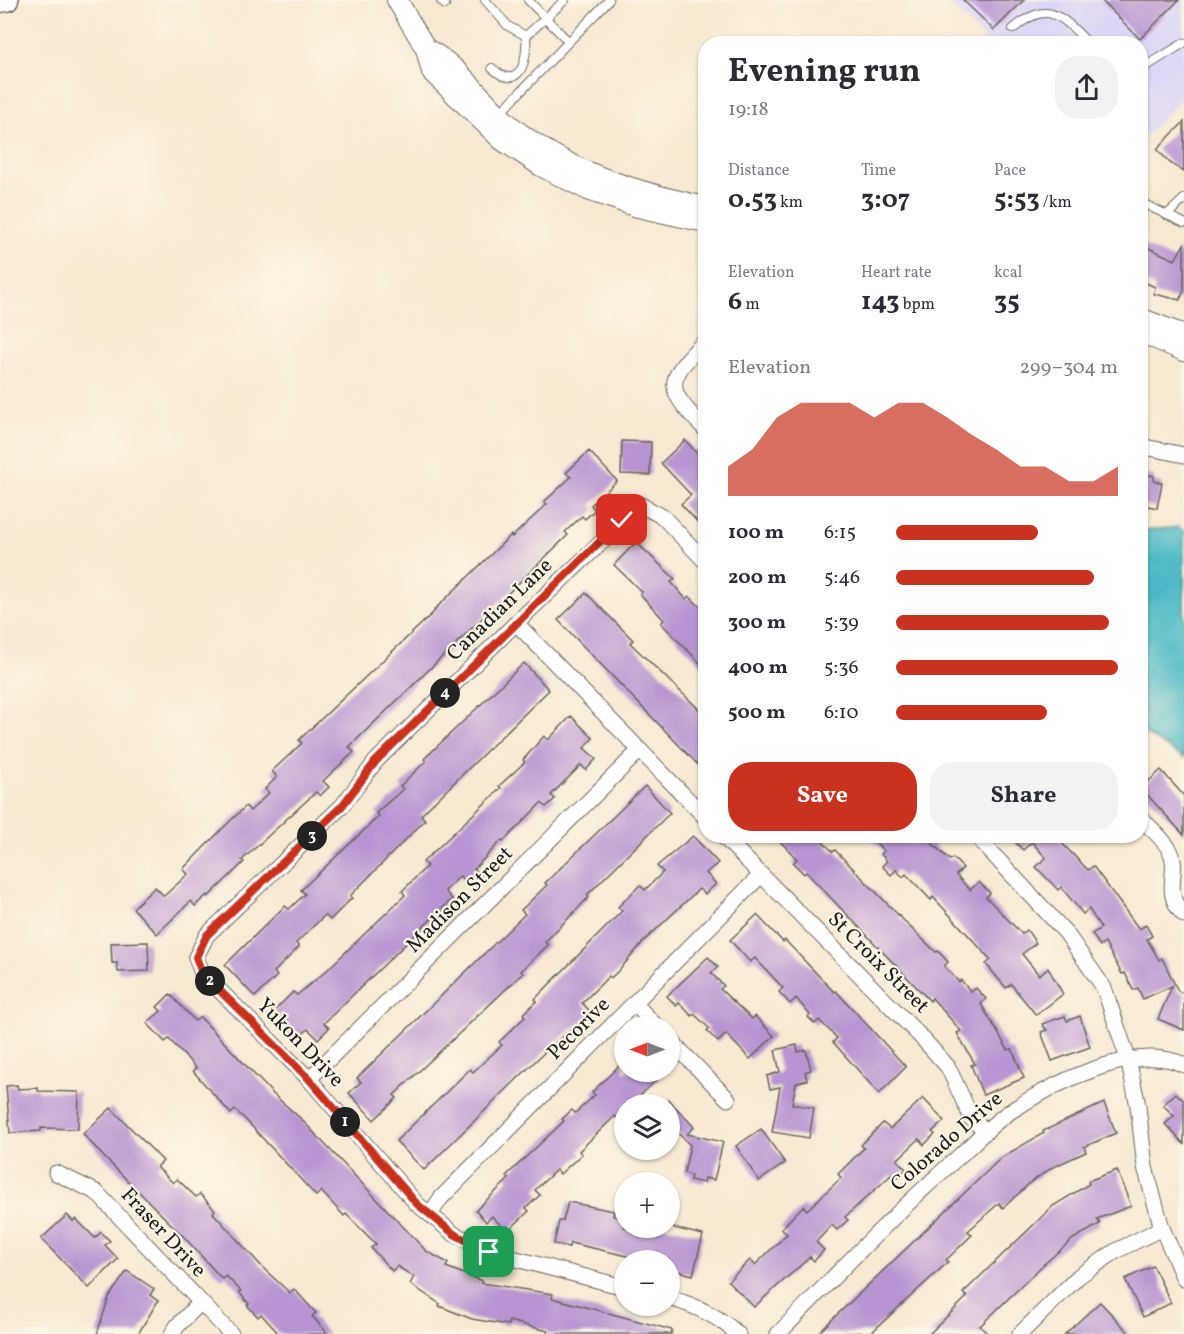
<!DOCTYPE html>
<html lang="en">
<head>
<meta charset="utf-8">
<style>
	body { margin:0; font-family:Vollkorn,serif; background:#f2f2f3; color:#2b2b33; height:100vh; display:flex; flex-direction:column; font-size:22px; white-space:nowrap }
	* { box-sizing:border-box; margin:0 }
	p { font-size:20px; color:#7c7c81 }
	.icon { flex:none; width:33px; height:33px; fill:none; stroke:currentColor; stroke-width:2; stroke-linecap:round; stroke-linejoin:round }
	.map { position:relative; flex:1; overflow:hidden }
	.drawer { position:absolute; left:698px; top:36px; width:450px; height:807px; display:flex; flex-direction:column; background:#fff; border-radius:24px; box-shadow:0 2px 4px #0004 }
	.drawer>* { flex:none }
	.needle { width:39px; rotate:270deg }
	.tools { position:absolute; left:614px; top:1016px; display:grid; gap:12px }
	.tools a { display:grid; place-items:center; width:66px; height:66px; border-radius:50%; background:#fff; box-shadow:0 2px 4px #0004; font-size:30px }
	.pin { position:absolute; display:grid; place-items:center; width:51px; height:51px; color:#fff; margin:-26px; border-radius:12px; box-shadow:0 3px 9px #0006 }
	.km { position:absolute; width:30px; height:30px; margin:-15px; border-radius:50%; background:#222; color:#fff; font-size:16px; line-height:30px; text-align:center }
	.round { display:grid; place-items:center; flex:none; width:63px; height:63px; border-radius:24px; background:#f2f2f3 }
	.head { display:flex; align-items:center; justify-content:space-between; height:102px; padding:0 30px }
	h1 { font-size:33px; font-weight:700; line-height:45px }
	.figures { display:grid; grid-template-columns:repeat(3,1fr); gap:9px; height:102px; padding:6px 30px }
	.figures div { display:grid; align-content:center }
	.figures b { font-size:26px; font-weight:700 }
	.figures small { font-size:16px; font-weight:400 }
	.figures p { font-size:16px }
	.chart { height:168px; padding:12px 30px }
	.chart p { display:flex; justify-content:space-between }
	.chart svg { width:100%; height:108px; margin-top:6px; fill:#c8321e; opacity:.7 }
	.button { display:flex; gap:12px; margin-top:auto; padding:12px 30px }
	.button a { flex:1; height:69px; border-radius:24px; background:#c8321e; color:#fff; font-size:24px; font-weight:700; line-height:69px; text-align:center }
	.button a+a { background:#f2f2f3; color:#2b2b33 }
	ul { padding:0 30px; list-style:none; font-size:20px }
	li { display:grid; grid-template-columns:96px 72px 1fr; align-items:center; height:45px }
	li i { height:15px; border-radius:8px; background:#c8321e }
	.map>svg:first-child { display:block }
	.built { fill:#dbd6f7 }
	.water { fill:#4bb9c6; stroke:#346a71; stroke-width:1.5 }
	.building { fill:#b895d2 }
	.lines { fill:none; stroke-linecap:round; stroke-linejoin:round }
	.service-casing { stroke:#69645c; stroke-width:10 }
	.minor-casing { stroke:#69645c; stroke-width:17 }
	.tertiary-casing { stroke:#69645c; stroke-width:22 }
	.secondary-casing { stroke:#69645c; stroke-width:25 }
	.service { stroke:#fff; stroke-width:8 }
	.minor { stroke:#fff; stroke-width:15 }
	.tertiary { stroke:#fff; stroke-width:20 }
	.secondary { stroke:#fff; stroke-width:22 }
	.route-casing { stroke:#fff; stroke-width:12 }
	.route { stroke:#c8321e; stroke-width:8 }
	.labels { text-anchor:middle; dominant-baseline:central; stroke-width:4.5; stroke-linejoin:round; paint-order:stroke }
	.street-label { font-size:21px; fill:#1c1c1c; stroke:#fcf5e5 }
</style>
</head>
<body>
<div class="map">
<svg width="1184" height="1334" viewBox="0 0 1184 1334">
	<rect width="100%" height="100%" fill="#fcf5e5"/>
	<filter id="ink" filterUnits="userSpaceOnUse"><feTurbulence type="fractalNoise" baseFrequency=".0167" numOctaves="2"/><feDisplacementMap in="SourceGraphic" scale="12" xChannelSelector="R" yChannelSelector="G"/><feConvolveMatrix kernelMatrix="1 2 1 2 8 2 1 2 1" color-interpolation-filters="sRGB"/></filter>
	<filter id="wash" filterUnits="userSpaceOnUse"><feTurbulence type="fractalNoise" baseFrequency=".008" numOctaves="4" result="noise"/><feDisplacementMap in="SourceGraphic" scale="24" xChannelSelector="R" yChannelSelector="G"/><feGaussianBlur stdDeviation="1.35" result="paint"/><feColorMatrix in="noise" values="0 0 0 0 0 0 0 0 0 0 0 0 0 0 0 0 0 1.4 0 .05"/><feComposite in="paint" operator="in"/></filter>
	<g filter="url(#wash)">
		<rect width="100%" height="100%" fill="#f7e9d2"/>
		<polygon class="built" points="946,0 1184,0 1184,96 1147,135 1140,135 1140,44 988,43"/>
		<polygon class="water" points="1179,527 1184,531 1184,758 1140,731 1140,531"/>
		<g id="blocks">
			<g class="building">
				<polygon points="963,0 1024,0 994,30"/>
				<polygon points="1101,0 1179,0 1140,39"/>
				<polygon points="1184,122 1184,172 1170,163 1157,149"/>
				<polygon points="1140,244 1175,260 1184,244 1184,290 1180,300 1154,294 1155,287 1140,280"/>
				<polygon points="685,440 705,462 705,530 681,504 691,495 661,463"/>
				<polygon points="622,441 651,442 650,475 621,474"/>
				<polygon points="589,451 617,481 591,505 595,510 585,519 582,516 565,532 568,535 527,575 349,747 354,752 323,781 329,787 320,796 316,792 303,804 242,860 244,862 208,897 207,895 195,906 191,901 157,934 133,908 155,887 164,896 188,874 183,869 223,828 246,806 250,811 269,793 265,789 277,777 272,771 302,743 299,740 435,611 434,610 511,535 512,537 547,504 544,502 571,477 566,473"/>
				<polygon points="1144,474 1154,476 1154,481 1162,483 1157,508 1140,504 1140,475"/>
				<polygon points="636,542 675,579 671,582 686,599 689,596 705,612 705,668 661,623 664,620 640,594 642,592 614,565"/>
				<polygon points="586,593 633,640 630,643 705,715 705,772 558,620"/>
				<polygon points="524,663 549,690 421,815 425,820 350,896 352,898 330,920 325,915 296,943 299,947 274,972 277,976 255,997 225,965 285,906 289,909 305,894 301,890 379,816 376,813 403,789 400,786 426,761 424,759"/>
				<polygon points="571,716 593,738 584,748 596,759 586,770 581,765 551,795 555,799 546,807 541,803 503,842 502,840 474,869 481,876 470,886 460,876 445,891 452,899 324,1023 329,1028 318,1039 308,1029 296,1040 271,1014 293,992 297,995 325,972 405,895 402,891 427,866 423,862 501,788 499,786 525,762 523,760 544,736 548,740"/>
				<polygon points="1161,770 1184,796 1184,835 1141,788"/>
				<polygon points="645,786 670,813 587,895 589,897 545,942 548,945 521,971 523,973 394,1095 397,1098 374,1120 349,1093 361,1082 357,1078 525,914 521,910 547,885 545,883"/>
				<polygon points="693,836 718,863 706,873 716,884 705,894 699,889 644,941 621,968 611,978 609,976 582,1003 592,1013 552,1045 424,1170 396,1141 470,1069 473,1072 502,1045 499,1042 525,1017 523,1014 537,1001 535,999 622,911 618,907 640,885 645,890 663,872 657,866"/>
				<polygon points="775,836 789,836 795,841 800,836 817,836 833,852 835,850 910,927 936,952 938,951 948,962 944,966 959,982 961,980 971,992 976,988 986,999 981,1004 1008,1050 1012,1049 1024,1078 983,1095 971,1065 975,1064 957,1033 961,1031 932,998 930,1001 806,872 804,874 793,863 797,859"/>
				<polygon points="869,836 924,836 950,860 953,858 963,868 956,875 970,890 979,882 990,893 986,897 1022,934 1027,930 1036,943 1022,954 1039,975 1048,968 1063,994 1036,1015 1011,984 1006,988 986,964 991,960 933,897 931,900 906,874 903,877 896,870 891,875 882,866 887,861 881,854 884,851"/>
				<polygon points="1009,836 1055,836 1088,870 1093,866 1139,929 1146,925 1152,936 1147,939 1159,960 1162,958 1178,991 1184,994 1184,1030 1158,1019 1172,986 1143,999 1138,988 1133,990 1125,973 1122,974 1105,943 1100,946 1092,934 1101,928 1089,909 1083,914 1061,887 1058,890 1036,867 1046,858 1032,842 1023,850"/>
				<polygon points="757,915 783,942 785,940 834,992 836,991 906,1067 879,1094 833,1042 837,1038 819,1020 815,1024 808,1017 810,1015 796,998 790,1004 779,992 783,988 755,958 750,962 730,940"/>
				<polygon points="148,942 149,971 118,972 117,963 112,963 111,943"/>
				<polygon points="708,957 718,967 711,973 724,986 720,989 752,1019 755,1016 774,1036 750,1059 726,1034 718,1042 707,1031 709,1028 694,1014 692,1016 679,1003 676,1006 667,996"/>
				<polygon points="170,994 195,1021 200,1017 273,1094 300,1118 426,1251 448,1263 446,1267 482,1281 481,1283 553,1294 552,1298 672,1330 671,1334 547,1334 548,1331 509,1321 508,1325 472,1319 439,1306 440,1304 410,1284 414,1277 397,1266 392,1271 371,1248 376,1244 346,1214 344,1216 321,1191 316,1196 243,1117 235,1110 231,1114 224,1106 193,1071 196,1068 169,1039 165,1042 147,1023 161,1011 157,1007"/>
				<polygon points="1065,1016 1067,1021 1080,1016 1090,1047 1052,1061 1041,1032 1047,1030 1042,1024"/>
				<polygon points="797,1045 798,1052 806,1050 811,1070 805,1072 807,1080 796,1083 792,1104 814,1108 809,1138 772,1132 780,1087 770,1089 767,1076 780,1072 775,1050"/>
				<polygon points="624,1061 624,1071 666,1071 631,1104 624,1104 624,1112 617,1118 615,1116 579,1151 582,1154 560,1174 556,1170 535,1190 540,1195 526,1208 529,1211 507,1232 492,1216 486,1222 476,1210 509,1179 506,1176 564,1121 562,1119 572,1110 575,1113 595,1095 592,1092"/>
				<polygon points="17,1085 18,1089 38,1088 38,1091 79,1092 78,1129 41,1128 41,1131 10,1133 6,1086"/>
				<polygon points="1176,1093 1184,1101 1184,1144 1165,1124 1174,1116 1163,1105"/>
				<polygon points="923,1098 944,1121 932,1132 935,1134 924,1145 919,1139 897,1160 906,1169 895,1180 891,1175 845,1217 848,1220 837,1230 832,1225 816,1242 824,1250 814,1261 810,1257 754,1307 728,1281 750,1260 755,1265 787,1234 781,1229 803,1206 807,1210 841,1178 838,1174 864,1148 861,1145 883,1123 890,1129"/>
				<polygon points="669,1100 694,1127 687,1134 723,1142 714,1180 705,1178 704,1183 690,1180 691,1175 684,1173 690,1145 678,1133 669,1142"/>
				<polygon points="1104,1103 1116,1133 1084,1147 1086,1152 1053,1167 1031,1182 1003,1208 999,1203 968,1231 972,1235 946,1260 948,1262 872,1332 817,1334 1002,1157 1044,1133 1043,1131"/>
				<polygon points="111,1108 163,1161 157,1167 173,1183 177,1179 196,1197 200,1194 215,1210 213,1213 264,1269 290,1293 294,1289 316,1313 312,1316 328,1334 279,1334 261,1314 258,1317 247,1305 249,1304 239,1292 241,1291 226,1276 222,1279 185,1238 104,1157 83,1134"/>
				<polygon points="761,1129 785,1163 759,1181 736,1146"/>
				<polygon points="1117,1170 1131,1206 1097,1219 1100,1224 1073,1239 1043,1265 980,1326 988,1334 929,1334 967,1297 963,1293 1053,1206 1089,1184 1088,1181"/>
				<polygon points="568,1202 614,1211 613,1216 624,1218 624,1227 670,1227 703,1235 693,1275 669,1269 669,1260 645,1260 570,1243 569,1247 554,1244 559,1221 563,1221"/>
				<polygon points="67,1215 73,1221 76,1219 95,1238 101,1232 110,1241 105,1245 118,1259 89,1288 41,1239"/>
				<polygon points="1153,1266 1171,1303 1143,1317 1125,1279"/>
				<polygon points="127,1271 154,1289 150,1295 158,1301 138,1334 97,1334 109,1297"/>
				<polygon points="1100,1302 1130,1334 1065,1334"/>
			</g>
		</g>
	</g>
	<g filter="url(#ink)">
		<use href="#blocks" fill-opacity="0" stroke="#69645c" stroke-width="1.5"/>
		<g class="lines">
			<g class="service-casing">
				<g id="service">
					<polyline points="440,0 445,5"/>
					<polyline points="485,0 508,26 526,36"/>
					<polyline points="528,0 568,41"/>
					<path d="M1013 29C1047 0 1060 14 1089 44"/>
					<polyline points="526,36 565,0"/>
					<path d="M492 68C520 94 528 59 526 36"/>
					<polyline points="1140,70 1184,43"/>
					<polyline points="500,113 609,0"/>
					<polyline points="1140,202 1184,223"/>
					<polyline points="1167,215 1184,199"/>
				</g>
			</g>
			<g class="minor-casing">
				<g id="minor">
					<path d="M705 341C664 382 665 388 705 429"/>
					<polyline points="1140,446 1184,455"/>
					<polyline points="516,623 705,817"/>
					<path d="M1140 817C1149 827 1162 837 1169 849 1182 870 1160 891 1184 915"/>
					<polyline points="723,836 922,1038 948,1067 972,1119 986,1132"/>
					<polyline points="976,836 1066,933 1104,988 1128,1059 1138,1106 1145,1167 1162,1228 1184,1279"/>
					<polyline points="634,1003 656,1026"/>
					<polyline points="669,1039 728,1099"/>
					<polyline points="309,1079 640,750"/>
					<polyline points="56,1173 96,1192 231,1334"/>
					<polyline points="430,1214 441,1198 761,875"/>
					<polyline points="624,1287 489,1252 454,1234 417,1204 309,1079 202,973 196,957 207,935 342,806 376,761 516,623 641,505 663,517 705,561"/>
					<path d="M669 1298C695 1305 718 1316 738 1334"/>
					<polyline points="172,1334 178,1325 200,1303"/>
					<path d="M778 1334C836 1275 894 1214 956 1159 974 1143 991 1124 1011 1111 1052 1084 1136 1041 1184 1065"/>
					<polyline points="1020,1334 1079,1276 1116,1251 1162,1228"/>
				</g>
			</g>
			<g class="tertiary-casing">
				<g id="tertiary">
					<polyline points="397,0 426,49 432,72 502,140 541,166 588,190 638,207 705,222"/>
					<path d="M426 49C460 65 481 102 511 126 567 172 636 192 705 207"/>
					<polyline points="1140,318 1184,335"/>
					<polyline points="1140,332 1184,351"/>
				</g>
			</g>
			<g class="secondary-casing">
				<polyline id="secondary" points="0,1 7,0"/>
			</g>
			<use href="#service" class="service"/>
			<use href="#minor" class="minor"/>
			<use href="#tertiary" class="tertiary"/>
			<use href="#secondary" class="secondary"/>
		</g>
	</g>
	<g class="lines" filter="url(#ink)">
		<g class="route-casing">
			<polyline id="route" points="489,1252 454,1234 417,1204 309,1079 202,973 196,957 207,935 342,806 376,761 622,520"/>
		</g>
		<use href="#route" class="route"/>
	</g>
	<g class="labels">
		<g class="street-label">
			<text transform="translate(500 610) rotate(-44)">Canadian Lane</text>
			<text transform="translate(460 900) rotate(-45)">Madison Street</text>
			<text transform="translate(878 963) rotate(45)">St Croix Street</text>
			<text transform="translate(579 1029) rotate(-45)">Pecorive</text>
			<text transform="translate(300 1043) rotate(46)">Yukon Drive</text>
			<text transform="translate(947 1142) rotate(-41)">Colorado Drive</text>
			<text transform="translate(163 1233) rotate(47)">Fraser Drive</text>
		</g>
	</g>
</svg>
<div class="tools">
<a><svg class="needle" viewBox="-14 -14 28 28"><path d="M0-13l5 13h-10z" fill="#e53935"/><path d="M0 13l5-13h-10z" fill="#7c7c81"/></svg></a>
<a><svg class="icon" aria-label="layers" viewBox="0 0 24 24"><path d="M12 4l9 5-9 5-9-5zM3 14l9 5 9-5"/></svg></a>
<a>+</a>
<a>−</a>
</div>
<div class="pin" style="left:489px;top:1252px;background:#1e9e55"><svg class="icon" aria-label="arrive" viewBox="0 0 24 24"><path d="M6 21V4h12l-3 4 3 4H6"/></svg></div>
<div class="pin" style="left:622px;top:520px;background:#d93025"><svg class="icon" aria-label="check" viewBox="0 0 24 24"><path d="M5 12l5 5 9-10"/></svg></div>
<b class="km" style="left:345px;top:1122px">1</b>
<b class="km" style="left:210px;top:981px">2</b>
<b class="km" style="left:312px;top:836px">3</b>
<b class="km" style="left:445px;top:693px">4</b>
<section class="drawer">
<div class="head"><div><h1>Evening run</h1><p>19:18</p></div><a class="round"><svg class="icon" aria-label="share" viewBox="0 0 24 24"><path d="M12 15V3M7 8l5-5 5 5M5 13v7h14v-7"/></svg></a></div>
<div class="figures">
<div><p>Distance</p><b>0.53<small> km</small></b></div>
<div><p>Time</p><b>3:07</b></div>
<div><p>Pace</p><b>5:53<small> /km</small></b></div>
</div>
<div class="figures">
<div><p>Elevation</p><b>6<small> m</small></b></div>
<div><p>Heart rate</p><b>143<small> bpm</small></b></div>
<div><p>kcal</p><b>35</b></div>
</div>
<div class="chart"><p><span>Elevation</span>299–304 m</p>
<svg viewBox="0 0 160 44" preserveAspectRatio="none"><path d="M0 44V32L10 25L20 12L30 6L40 6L50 6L60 12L70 6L80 6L90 12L100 19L110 25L120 32L130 32L140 38L150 38L160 32V44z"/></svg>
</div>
<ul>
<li><b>100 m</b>6:15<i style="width:64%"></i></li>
<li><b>200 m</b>5:46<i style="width:89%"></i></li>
<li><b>300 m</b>5:39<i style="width:96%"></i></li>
<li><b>400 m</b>5:36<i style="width:100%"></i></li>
<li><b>500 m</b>6:10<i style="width:68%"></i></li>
</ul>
<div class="button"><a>Save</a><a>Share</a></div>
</section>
</div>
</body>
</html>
